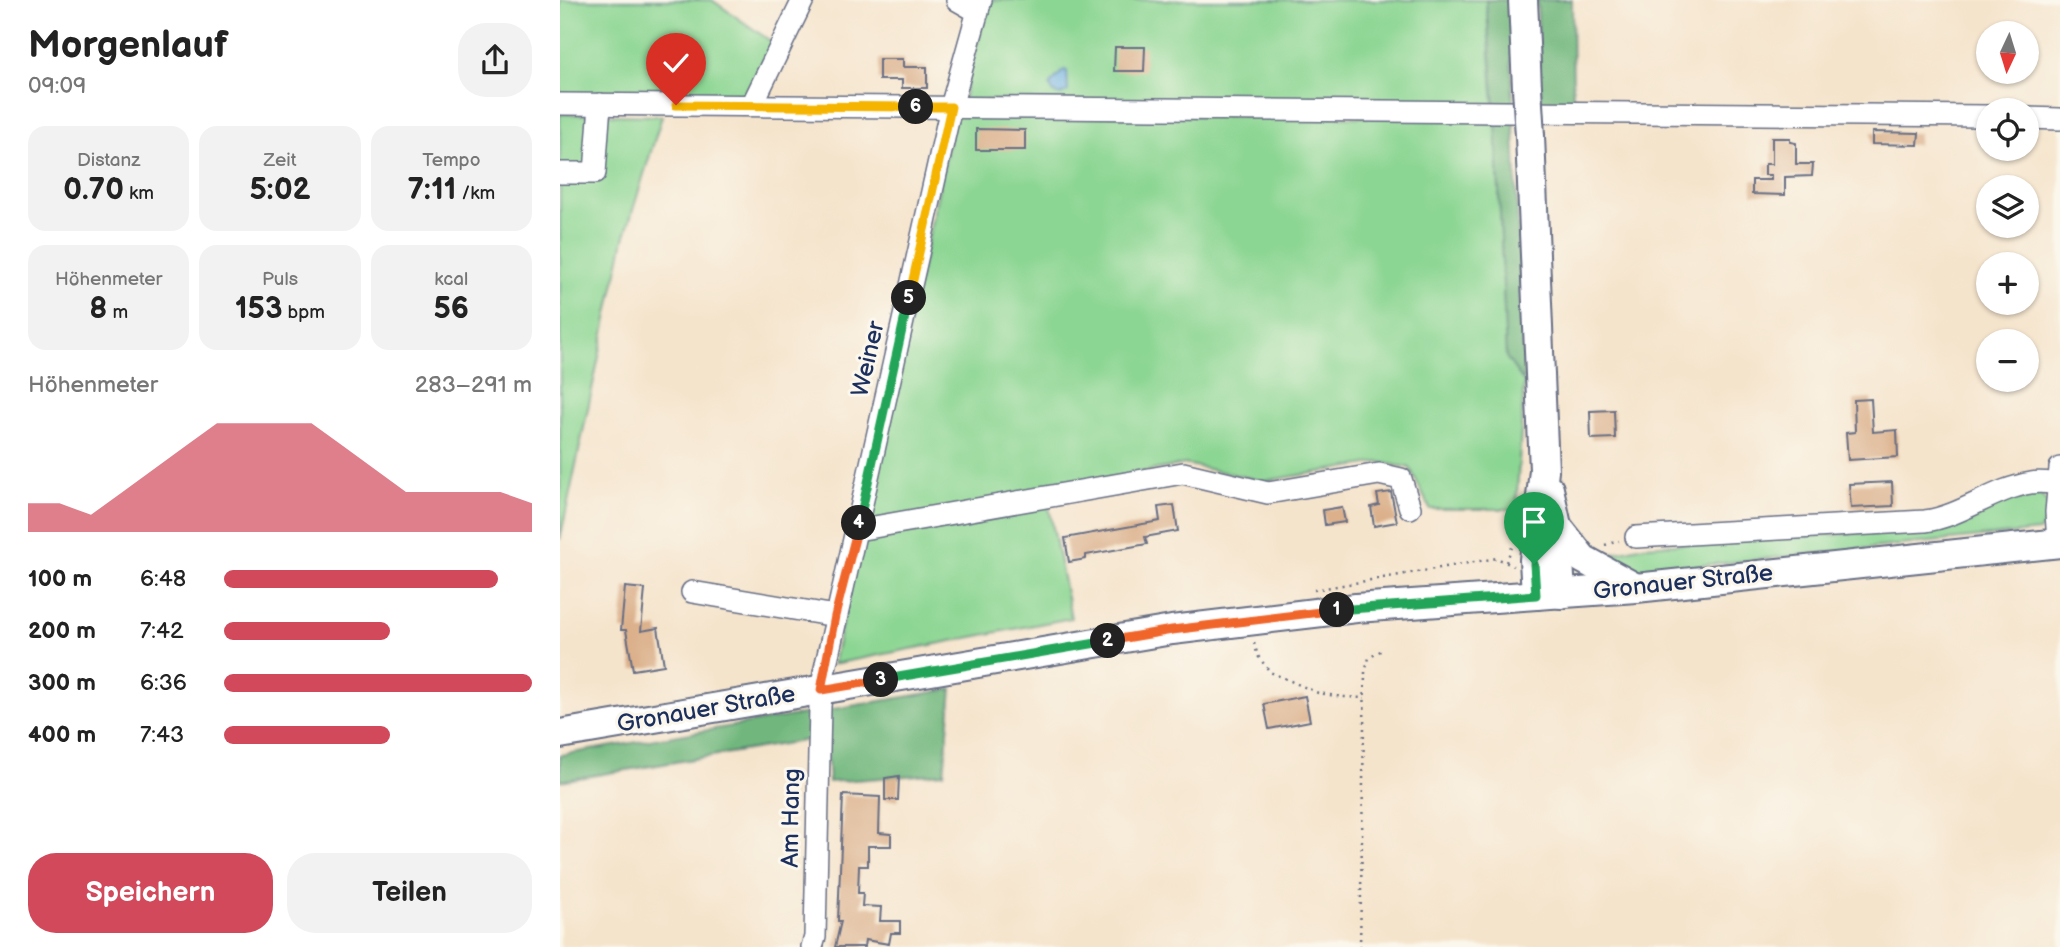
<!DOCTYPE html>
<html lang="de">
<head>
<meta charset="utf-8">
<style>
	body { margin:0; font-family:"Balsamiq Sans",sans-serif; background:#f2f2f2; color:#222; height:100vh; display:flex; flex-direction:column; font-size:26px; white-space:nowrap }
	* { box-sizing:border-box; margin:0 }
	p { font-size:23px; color:#767676 }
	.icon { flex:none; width:38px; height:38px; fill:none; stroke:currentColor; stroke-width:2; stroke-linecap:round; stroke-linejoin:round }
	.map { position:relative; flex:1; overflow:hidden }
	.panel { display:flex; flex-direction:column; background:#fff; width:560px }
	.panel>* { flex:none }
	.needle { width:46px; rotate:184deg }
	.buttons { position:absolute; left:1416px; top:21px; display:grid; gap:14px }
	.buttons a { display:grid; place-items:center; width:63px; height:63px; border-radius:50%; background:#fff; box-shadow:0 2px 5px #0004; font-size:35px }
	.pin { position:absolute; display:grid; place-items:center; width:60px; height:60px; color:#fff; margin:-72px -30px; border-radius:50% 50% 50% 0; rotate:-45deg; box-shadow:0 0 7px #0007 }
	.pin .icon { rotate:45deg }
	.km { position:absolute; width:35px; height:35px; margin:-18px; border-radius:50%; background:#222; color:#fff; font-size:19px; line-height:35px; text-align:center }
	.round { display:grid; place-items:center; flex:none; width:74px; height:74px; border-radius:28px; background:#f2f2f2 }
	.summary { display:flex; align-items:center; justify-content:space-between; height:119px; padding:0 28px }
	h1 { font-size:38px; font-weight:800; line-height:52px }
	.figures { display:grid; grid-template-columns:repeat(3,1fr); gap:10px; height:119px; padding:7px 28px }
	.figures div { display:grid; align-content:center; border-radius:18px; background:#f2f2f2; text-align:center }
	.figures b { font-size:30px; font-weight:800 }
	.figures small { font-size:19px; font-weight:400 }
	.figures p { font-size:19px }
	.chart { height:196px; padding:14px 28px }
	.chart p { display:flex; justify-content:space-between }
	.chart svg { width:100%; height:126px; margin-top:7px; fill:#d1495b; opacity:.7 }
	.cta { display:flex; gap:14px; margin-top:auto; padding:14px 28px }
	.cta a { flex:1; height:80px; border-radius:28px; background:#d1495b; color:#fff; font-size:28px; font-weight:800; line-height:80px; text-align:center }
	.cta a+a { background:#f2f2f2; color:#222 }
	ul { padding:0 28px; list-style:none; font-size:23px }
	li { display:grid; grid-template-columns:112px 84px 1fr; align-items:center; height:52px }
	li i { height:18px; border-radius:9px; background:#d1495b }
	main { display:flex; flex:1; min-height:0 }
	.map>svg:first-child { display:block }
	.green { fill:#8cd693; stroke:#548278; stroke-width:2 }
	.forest { fill:#71b77d; stroke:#46736e; stroke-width:2 }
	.water { fill:#6cb0e1; stroke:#4470a0; stroke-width:2 }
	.building { fill:#dbb08b }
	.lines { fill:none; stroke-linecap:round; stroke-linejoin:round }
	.minor-casing { stroke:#676e84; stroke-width:24 }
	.major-casing { stroke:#676e84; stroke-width:32 }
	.path { stroke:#676e84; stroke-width:2.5; stroke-dasharray:2 5; stroke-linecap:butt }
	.minor { stroke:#fff; stroke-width:21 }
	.major { stroke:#fff; stroke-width:28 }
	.major-bridge-casing { stroke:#676e84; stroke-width:32; stroke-linecap:butt }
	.major-bridge { stroke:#fff; stroke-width:28 }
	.split-1-casing { stroke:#fff; stroke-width:14 }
	.split-2-casing { stroke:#fff; stroke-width:14 }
	.split-3-casing { stroke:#fff; stroke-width:14 }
	.split-4-casing { stroke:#fff; stroke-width:14 }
	.split-5-casing { stroke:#fff; stroke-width:14 }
	.split-6-casing { stroke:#fff; stroke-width:14 }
	.split-7-casing { stroke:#fff; stroke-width:14 }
	.split-1 { stroke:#22a559; stroke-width:9 }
	.split-2 { stroke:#f0652b; stroke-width:9 }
	.split-3 { stroke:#22a559; stroke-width:9 }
	.split-4 { stroke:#f0652b; stroke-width:9 }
	.split-5 { stroke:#22a559; stroke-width:9 }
	.split-6 { stroke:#f5b400; stroke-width:9 }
	.split-7 { stroke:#f5b400; stroke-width:9 }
	.labels { text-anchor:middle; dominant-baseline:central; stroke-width:6; stroke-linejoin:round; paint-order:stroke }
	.street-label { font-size:24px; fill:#1b2f5e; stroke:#fbf7ec }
</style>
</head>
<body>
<main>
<section class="panel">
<div class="summary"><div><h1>Morgenlauf</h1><p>09:09</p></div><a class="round"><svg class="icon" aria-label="share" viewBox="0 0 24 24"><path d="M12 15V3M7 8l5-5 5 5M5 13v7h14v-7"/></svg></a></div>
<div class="figures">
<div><p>Distanz</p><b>0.70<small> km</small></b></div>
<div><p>Zeit</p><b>5:02</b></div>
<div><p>Tempo</p><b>7:11<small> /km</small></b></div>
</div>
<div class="figures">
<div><p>Höhenmeter</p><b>8<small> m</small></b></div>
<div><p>Puls</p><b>153<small> bpm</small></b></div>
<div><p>kcal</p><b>56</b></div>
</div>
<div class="chart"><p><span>Höhenmeter</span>283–291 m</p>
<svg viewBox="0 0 160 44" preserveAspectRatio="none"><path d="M0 44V34L10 34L20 38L30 30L40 22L50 14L60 6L70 6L80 6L90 6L100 14L110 22L120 30L130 30L140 30L150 30L160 34V44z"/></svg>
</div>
<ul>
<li><b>100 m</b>6:48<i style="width:89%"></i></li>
<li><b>200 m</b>7:42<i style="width:54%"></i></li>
<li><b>300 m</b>6:36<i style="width:100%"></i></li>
<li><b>400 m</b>7:43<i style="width:54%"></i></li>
</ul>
<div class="cta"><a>Speichern</a><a>Teilen</a></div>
</section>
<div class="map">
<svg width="1500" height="947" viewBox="0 0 1500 947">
	<rect width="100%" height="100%" fill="#fbf7ec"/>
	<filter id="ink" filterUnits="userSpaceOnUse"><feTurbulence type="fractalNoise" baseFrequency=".0143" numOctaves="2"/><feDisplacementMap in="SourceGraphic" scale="14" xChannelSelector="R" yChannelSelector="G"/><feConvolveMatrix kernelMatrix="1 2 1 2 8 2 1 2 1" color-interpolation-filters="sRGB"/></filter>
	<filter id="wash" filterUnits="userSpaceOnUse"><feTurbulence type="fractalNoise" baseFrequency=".00686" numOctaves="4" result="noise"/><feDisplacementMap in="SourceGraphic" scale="28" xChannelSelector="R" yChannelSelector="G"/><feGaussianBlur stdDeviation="1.57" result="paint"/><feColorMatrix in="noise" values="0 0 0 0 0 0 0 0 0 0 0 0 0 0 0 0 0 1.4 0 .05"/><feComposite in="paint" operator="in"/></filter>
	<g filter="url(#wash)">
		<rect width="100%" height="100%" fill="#f5e4cc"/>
		<g class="green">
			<polygon points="0,0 152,0 212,42 187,96 0,95"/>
			<polygon points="428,0 926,0 934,105 403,100"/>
			<polygon points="0,114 102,116 64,239 0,540"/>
			<polygon points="395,114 936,118 946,357 964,382 956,509 870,509 850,468 820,462 704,481 625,464 306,525"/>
			<polygon points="1460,492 1480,493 1489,507 1488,521 1479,531 1083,571 1052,561 1049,554 1083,546 1367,529"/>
			<polygon points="488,502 511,618 273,664 302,534"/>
		</g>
		<g class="forest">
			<polygon points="926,0 949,0 964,382 946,357 936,118"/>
			<polygon points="977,0 1012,0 1013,106 981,104"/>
			<polygon points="392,689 384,773 269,782 266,737 0,781 0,755"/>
		</g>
		<polygon class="water" points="504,70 507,71 508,91 501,95 494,93 490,87 492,82"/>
		<g id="blocks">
			<g class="building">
				<polygon points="555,47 585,47 584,71 554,71"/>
				<polygon points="319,59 343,59 343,67 367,67 367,88 342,88 342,80 319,80"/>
				<polygon points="416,129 465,130 465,150 416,150"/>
				<polygon points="1312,132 1359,133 1358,145 1312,144"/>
				<polygon points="1212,138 1230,138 1230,142 1236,143 1236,164 1253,164 1252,176 1225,177 1225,195 1192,194 1192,180 1211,180 1211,175 1205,175 1205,164 1212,164"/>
				<polygon points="1311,399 1313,432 1337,430 1338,457 1288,460 1286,433 1295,432 1294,400"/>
				<polygon points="1054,410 1055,438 1031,439 1030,411"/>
				<polygon points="1332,482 1333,506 1291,508 1289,484"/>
				<polygon points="831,492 837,522 814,526 811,507 819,505 817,494"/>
				<polygon points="614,505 618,531 585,537 587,544 526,555 526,559 509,562 505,538 600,521 598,507"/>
				<polygon points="782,507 785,522 765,525 763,510"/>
				<polygon points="65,587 85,589 81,631 98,628 104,665 73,670 66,630 61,630"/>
				<polygon points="745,696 750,721 709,729 704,704"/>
				<polygon points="339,776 338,800 325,800 325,778"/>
				<polygon points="283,795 320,797 319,833 331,834 331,846 308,846 308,866 299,866 298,893 303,893 302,906 321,907 320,921 340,921 340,933 331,933 329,944 305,940 304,947 275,947 281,921 278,921"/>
			</g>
		</g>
	</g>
	<g filter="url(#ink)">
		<use href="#blocks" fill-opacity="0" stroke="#676e84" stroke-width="2"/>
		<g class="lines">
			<g class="minor-casing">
				<g id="minor">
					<polyline points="397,0 418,12"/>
					<polyline points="0,104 1428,116"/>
					<polyline points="192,105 243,0"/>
					<polyline points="1466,118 1500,119"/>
					<polyline points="0,173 35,173 40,104"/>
					<polyline points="297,530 623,473 708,493 819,474 841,479 850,508"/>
					<path d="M1076 537 1365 521C1402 516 1433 489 1471 483 1480 481 1490 483 1499 484"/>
					<polyline points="1498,543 1496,512 1500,468"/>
					<polyline points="132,592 276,616"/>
					<polyline points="252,947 255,937 260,706 264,673 391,107 421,0"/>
				</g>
			</g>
			<g class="major-casing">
				<g id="major">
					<polyline points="963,0 967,88"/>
					<polyline points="970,136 984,470 974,560 976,595"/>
					<polyline points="989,489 997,526 1001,594"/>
					<polyline points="997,526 1023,559 1076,588"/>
					<polyline points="0,734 612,630 796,608 1076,588 1500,543"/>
				</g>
			</g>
			<g class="path">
				<polyline points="1045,545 1059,541"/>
				<polyline points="946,562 953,545"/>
				<polyline points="754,590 937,558 953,566"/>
				<polyline points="694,643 698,656 710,672 758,693 783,697 805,698"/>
				<polyline points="800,947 805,672 809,658 822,650"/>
			</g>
			<use href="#minor" class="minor"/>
			<use href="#major" class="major"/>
			<g class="major-bridge-casing">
				<polyline id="major-bridge" points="967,88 970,136"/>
			</g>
			<use href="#major-bridge" class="major-bridge"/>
		</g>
	</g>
	<g class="lines" filter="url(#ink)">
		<g class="split-1-casing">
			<polyline id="split-1" points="777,610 976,595 974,564"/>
		</g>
		<g class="split-2-casing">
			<polyline id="split-2" points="548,641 612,630 777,610"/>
		</g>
		<g class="split-3-casing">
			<polyline id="split-3" points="321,680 548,641"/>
		</g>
		<g class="split-4-casing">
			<polyline id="split-4" points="299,523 275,616 261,690 321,680"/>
		</g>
		<g class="split-5-casing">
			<polyline id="split-5" points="299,523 349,298"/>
		</g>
		<g class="split-6-casing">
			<polyline id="split-6" points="349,298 391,107 356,107"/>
		</g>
		<g class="split-7-casing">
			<polyline id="split-7" points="116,105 356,107"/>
		</g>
		<use href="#split-1" class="split-1"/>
		<use href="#split-2" class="split-2"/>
		<use href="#split-3" class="split-3"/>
		<use href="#split-4" class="split-4"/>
		<use href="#split-5" class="split-5"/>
		<use href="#split-6" class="split-6"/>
		<use href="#split-7" class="split-7"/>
	</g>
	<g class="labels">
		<g class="street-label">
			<text transform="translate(308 359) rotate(-77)">Weiner</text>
			<text transform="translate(1123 582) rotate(-6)">Gronauer Straße</text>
			<text transform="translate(146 709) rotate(-10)">Gronauer Straße</text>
			<text transform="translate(231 818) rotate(-89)">Am Hang</text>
		</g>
	</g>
</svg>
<div class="buttons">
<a><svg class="needle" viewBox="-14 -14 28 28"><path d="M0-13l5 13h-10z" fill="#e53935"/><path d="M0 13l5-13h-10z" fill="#767676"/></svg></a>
<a><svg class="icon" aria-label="locate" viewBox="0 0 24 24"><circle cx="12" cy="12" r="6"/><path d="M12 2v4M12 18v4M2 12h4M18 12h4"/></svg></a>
<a><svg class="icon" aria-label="layers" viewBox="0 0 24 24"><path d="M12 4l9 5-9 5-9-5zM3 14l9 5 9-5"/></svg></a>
<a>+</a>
<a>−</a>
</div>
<div class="pin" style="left:974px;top:564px;background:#1e9e55"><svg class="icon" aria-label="arrive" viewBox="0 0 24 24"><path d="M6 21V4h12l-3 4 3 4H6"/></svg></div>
<div class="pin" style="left:116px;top:105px;background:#d93025"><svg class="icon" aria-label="check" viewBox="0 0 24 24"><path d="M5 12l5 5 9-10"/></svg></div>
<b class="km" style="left:777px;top:610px">1</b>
<b class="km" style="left:548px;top:641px">2</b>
<b class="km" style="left:321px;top:680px">3</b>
<b class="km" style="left:299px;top:523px">4</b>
<b class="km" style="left:349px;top:298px">5</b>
<b class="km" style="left:356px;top:107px">6</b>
</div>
</main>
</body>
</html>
